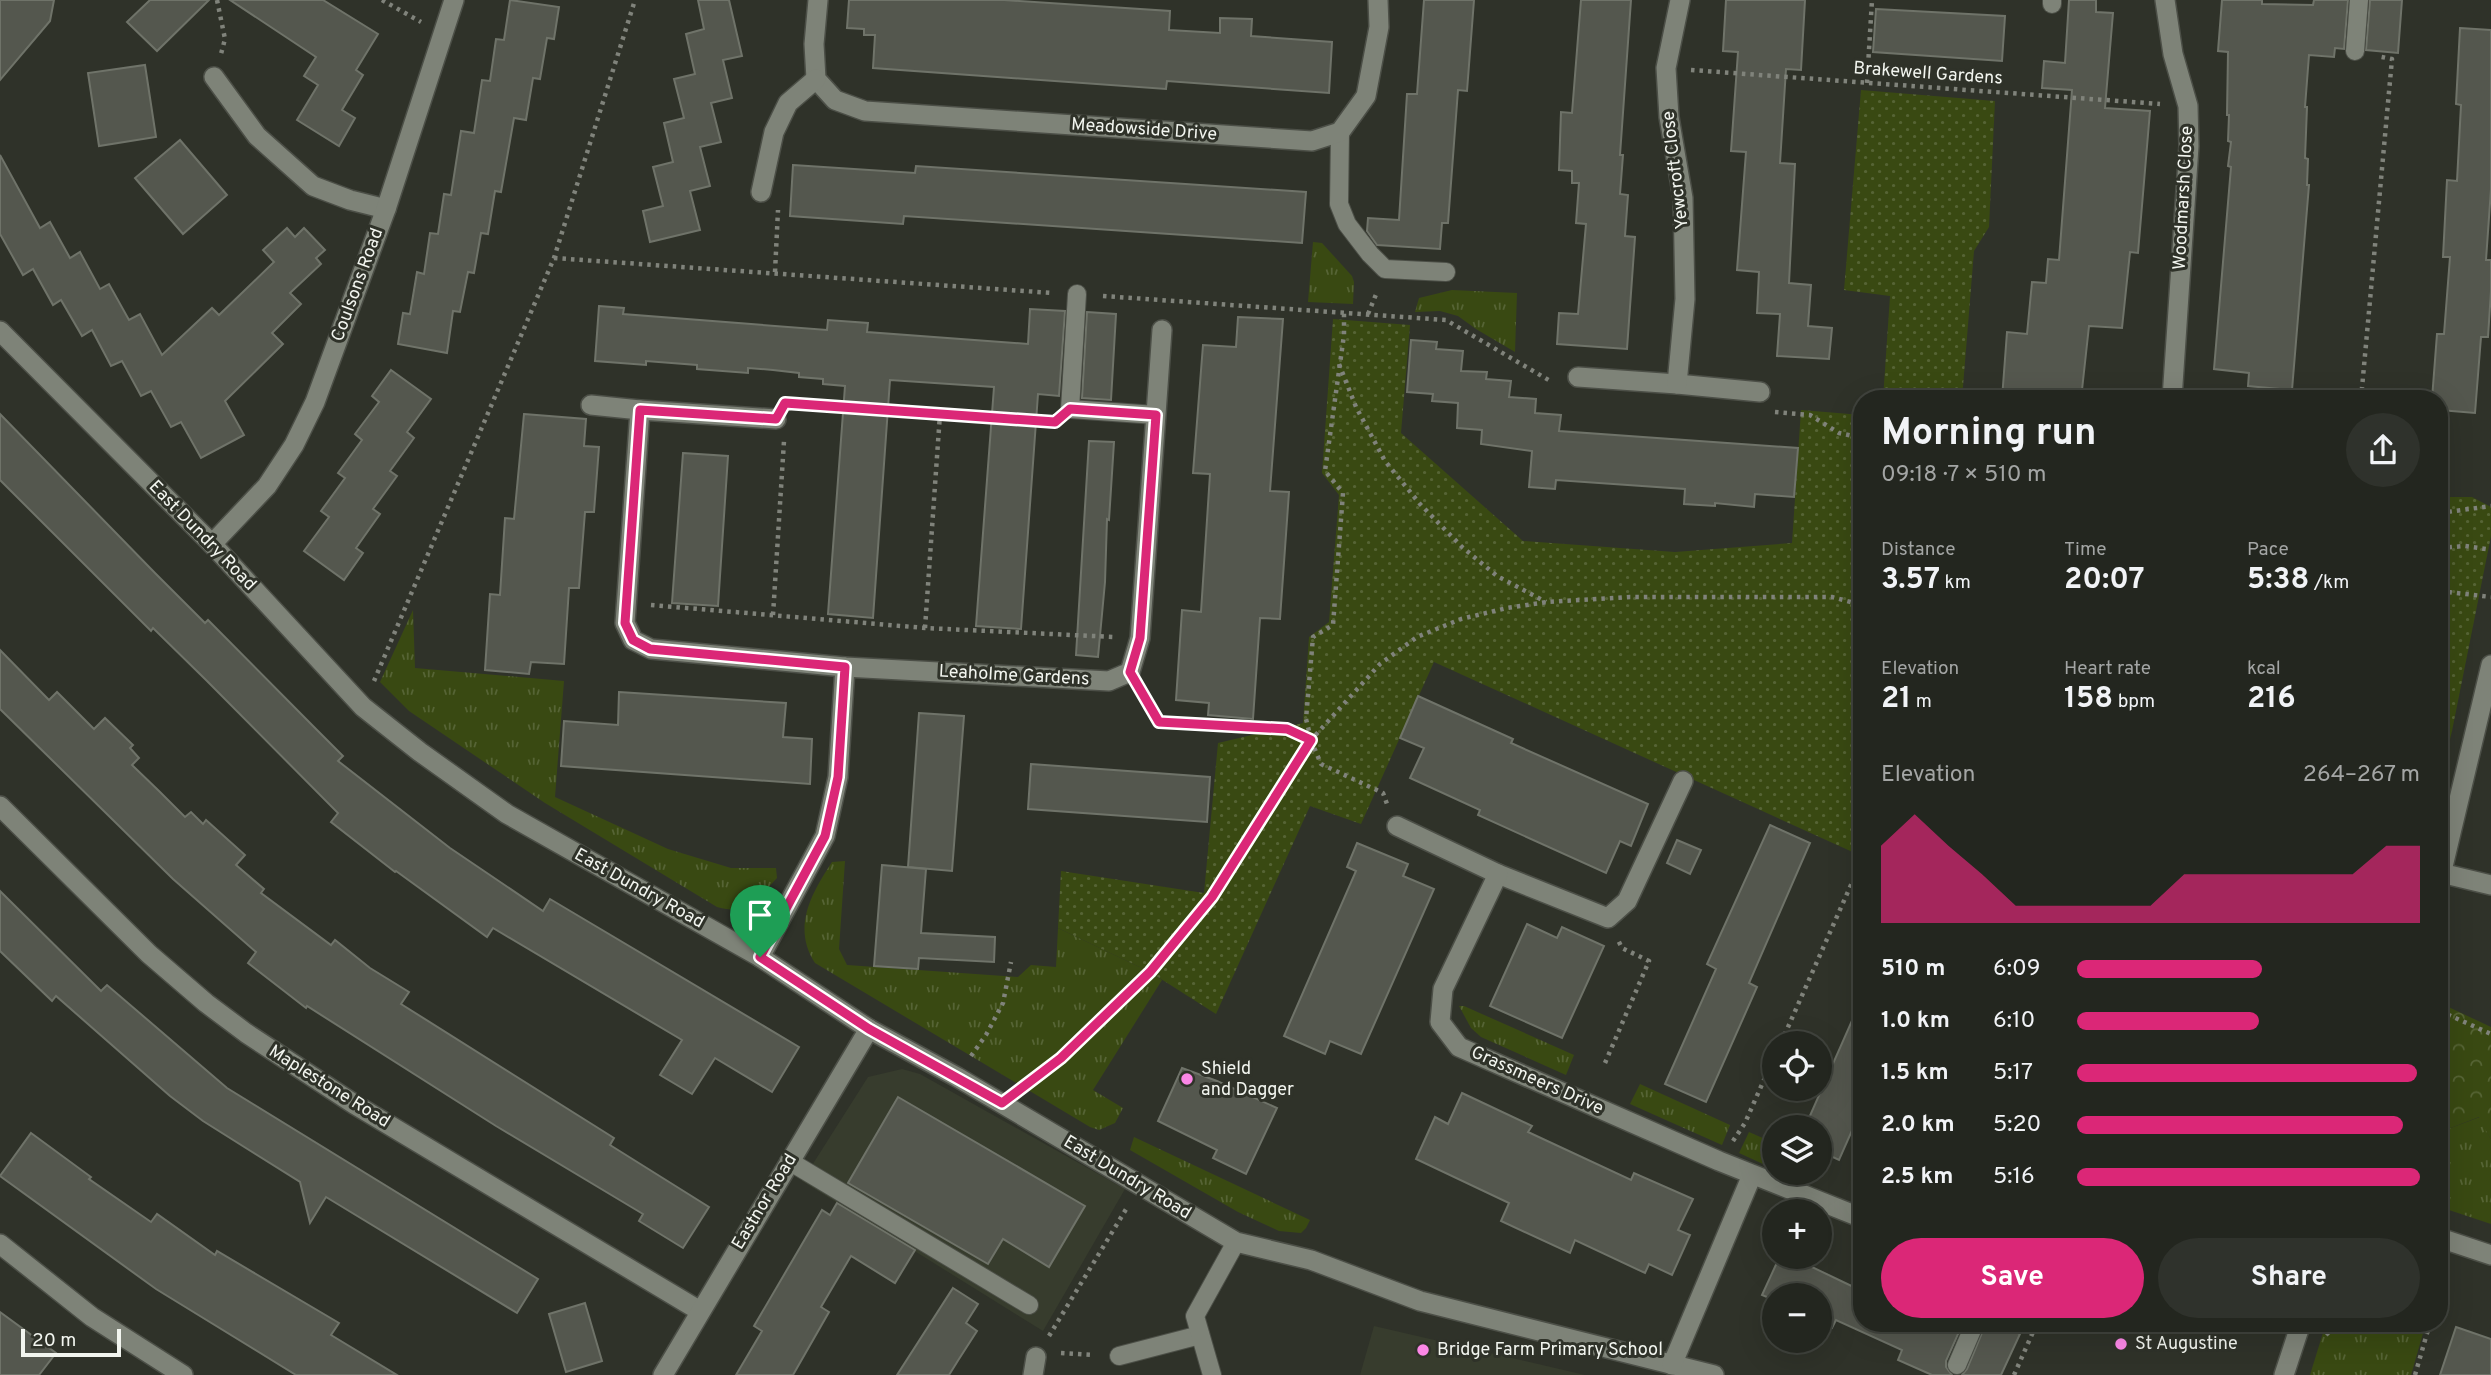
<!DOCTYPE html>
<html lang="en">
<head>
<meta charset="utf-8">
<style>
	body { margin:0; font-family:Overpass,sans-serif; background:#2f322c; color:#f1f3f6; height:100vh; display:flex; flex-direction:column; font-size:26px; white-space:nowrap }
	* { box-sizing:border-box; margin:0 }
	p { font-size:23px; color:#a3a5a4 }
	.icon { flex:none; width:38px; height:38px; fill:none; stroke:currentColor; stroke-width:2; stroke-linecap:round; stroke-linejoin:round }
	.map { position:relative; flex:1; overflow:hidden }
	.sheet { position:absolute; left:1853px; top:390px; width:595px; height:942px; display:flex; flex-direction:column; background:#23261f; border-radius:28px; box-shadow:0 7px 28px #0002,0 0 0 2px #40433d }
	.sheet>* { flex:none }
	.tools { position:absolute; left:1762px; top:1031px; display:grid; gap:14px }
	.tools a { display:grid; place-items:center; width:70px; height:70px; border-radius:50%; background:#23261f; box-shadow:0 7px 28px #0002,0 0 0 2px #40433d; font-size:35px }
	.scale { position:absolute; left:21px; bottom:18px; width:100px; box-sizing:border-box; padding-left:7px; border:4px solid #f2f5ef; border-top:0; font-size:19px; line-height:24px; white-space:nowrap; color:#f2f5ef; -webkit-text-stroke:5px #2f3229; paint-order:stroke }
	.pin { position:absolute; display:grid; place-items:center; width:60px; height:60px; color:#fff; margin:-72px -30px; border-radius:50% 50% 50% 0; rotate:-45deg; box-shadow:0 0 7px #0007 }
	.pin .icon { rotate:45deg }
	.round { display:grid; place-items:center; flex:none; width:74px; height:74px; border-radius:37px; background:#2f322c }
	.summary { display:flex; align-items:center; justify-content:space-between; height:119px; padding:0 28px }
	h1 { font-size:38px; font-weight:700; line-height:52px }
	.stats { display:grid; grid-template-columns:repeat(3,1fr); gap:10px; height:119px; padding:7px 28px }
	.stats div { display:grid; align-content:center }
	.stats b { font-size:30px; font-weight:700 }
	.stats small { font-size:19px; font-weight:400 }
	.stats p { font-size:19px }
	.chart { height:196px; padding:14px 28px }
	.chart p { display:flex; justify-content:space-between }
	.chart svg { width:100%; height:126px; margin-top:7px; fill:#db2777; opacity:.7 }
	.cta { display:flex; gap:14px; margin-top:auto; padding:14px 28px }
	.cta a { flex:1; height:80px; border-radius:42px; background:#db2777; color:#fff; font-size:28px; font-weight:700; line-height:80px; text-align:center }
	.cta a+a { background:#2f322c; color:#f1f3f6 }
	ul { padding:0 28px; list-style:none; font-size:23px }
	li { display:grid; grid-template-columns:112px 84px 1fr; align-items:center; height:52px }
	li i { height:18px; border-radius:9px; background:#db2777 }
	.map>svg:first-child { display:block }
	.built { fill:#373c2d }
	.grass { fill:url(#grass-tufts) }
	.forest { fill:url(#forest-crowns) }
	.park { fill:url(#park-dots) }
	.building { fill:#54574e; stroke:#6f7369; stroke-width:2 }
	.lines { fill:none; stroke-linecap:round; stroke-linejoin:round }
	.service-casing { stroke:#4c4f47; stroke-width:20 }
	.minor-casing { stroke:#4c4f47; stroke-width:22 }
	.tertiary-casing { stroke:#4c4f47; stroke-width:22 }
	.path { stroke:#80837b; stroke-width:4.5; stroke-dasharray:3.5 5; stroke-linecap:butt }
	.service { stroke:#7e8378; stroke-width:18 }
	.minor { stroke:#7e8378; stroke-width:19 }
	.tertiary { stroke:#7e8378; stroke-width:19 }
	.route-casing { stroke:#fff; stroke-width:14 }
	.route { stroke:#db2777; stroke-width:9 }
	.poi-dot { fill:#fb87e6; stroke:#2f3229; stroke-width:2.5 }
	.labels { text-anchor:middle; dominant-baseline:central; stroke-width:6; stroke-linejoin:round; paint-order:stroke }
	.street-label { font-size:18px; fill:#f2f5ef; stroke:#2f3229 }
	.poi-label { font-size:18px; fill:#f2f5ef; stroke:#2f3229; text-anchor:start }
</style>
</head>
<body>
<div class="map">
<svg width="2491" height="1375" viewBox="0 0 2491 1375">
	<defs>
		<pattern id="grass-tufts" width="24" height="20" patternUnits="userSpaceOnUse" patternTransform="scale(1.75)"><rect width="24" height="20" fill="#394912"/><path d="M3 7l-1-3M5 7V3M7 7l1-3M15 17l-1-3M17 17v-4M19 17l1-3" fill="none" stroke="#566435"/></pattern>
		<pattern id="forest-crowns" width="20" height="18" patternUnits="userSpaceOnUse" patternTransform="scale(1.75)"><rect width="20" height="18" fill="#394912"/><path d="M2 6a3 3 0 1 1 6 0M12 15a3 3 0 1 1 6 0" fill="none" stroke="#566435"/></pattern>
		<pattern id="park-dots" width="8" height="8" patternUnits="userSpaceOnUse" patternTransform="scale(1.75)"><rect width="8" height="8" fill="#394912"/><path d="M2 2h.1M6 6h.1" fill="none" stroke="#566435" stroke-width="1.8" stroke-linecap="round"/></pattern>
	</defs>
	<rect width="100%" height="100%" fill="#2f3229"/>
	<g class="built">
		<polygon points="902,1069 920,1074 1125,1189 1043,1331 802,1181 868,1077"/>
		<polygon points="1374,1326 1585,1375 1360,1375"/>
	</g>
	<g class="grass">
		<polygon points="1313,242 1322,243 1352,276 1354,282 1353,304 1308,302"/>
		<polygon points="1452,290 1517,293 1515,352 1476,329 1458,316 1440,311 1415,312 1419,298"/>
		<path d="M413 610 415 668 564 681 555 797 668 849 731 868H776L777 878C758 898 747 916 717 907L545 803 409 711 380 682Z"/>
		<path d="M845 861 839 949 847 965 1018 977 1031 965 1056 967 1058 928 1150 972 1162 980 1093 1090 1123 1108 1115 1123 1099 1130 1090 1127 815 963C792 928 811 894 832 862Z"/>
		<polygon points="1459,1006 1464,1006 1574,1055 1566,1075 1481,1037 1471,1028"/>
		<polygon points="1640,1084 1730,1125 1722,1145 1630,1104"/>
		<polygon points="2480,1117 2491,1140 2491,1224 2440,1207 2440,1132"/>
		<polygon points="1749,1132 1774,1143 1774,1169 1739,1153"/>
		<polygon points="1134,1137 1310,1220 1306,1228 1301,1233 1279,1231 1238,1212 1130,1150"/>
		<polygon points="2326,1323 2426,1323 2411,1375 2310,1375"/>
	</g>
	<polygon class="forest" points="2440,1003 2491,1027 2491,1140 2479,1117 2440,1132"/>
	<g class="park">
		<polygon points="1861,90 1995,101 1989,227 1974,251 1962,399 1883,399 1890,296 1844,290"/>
		<polygon points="1333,319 1410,325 1401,433 1523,541 1675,552 1792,543 1801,410 1862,415 1862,844 1857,854 1434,662 1361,824 1310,806 1216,1014 1150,972 1058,928 1061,871 1204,893 1218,743 1303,723 1309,637 1329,622 1339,495 1322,473"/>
		<polygon points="2440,497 2472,497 2491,507 2491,536 2452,731 2440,780"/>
	</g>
	<g class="building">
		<polygon points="0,0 54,0 50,21 0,80"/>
		<polygon points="150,0 209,0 157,51 127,22"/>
		<polygon points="230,0 323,0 378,34 356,70 363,75 342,110 355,118 339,146 297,120 318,85 304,76 316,57"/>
		<polygon points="510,0 559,7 554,39 547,38 540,79 533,78 526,120 514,118 501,192 495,191 488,234 481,233 474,273 468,272 460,312 453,311 447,353 398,344 403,313 410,314 417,272 424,274 430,233 438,234 444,194 451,195 461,131 474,133 482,80 490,81 496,39 504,40"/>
		<polygon points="698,0 729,0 742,56 723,60 732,98 711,103 721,142 700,147 710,186 690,191 700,230 650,242 643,211 663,206 653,167 673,162 664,123 684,118 674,79 695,74 686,34 704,29"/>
		<polygon points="849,0 1004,0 1170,11 1169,30 1220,33 1220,18 1252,19 1251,36 1332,42 1329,93 1167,81 1166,89 873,68 875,35 864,35 864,29 847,28"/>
		<polygon points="1424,0 1474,0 1467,91 1458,90 1448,223 1442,223 1440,249 1377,245 1367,231 1368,218 1399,220 1407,94 1417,94"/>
		<polygon points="1581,0 1631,0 1620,155 1623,155 1620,194 1628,195 1625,236 1635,237 1627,349 1557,344 1559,313 1578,314 1586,224 1576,223 1579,183 1572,183 1572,171 1559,170 1561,112 1572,113"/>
		<polygon points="1726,0 1805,0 1801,70 1786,69 1780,163 1795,164 1789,283 1811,285 1808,326 1832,328 1829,359 1777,356 1780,314 1757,313 1759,272 1737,270 1746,152 1731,151 1738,52 1723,51"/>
		<polygon points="2069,0 2096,0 2096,12 2113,13 2105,108 2150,111 2138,253 2130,252 2122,328 2089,326 2081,399 2002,399 2007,332 2027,334 2032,282 2046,283 2048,259 2059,260 2072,90 2042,88 2044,61 2065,63"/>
		<polygon points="2222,0 2262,0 2262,4 2313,5 2314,0 2348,0 2344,49 2335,48 2334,57 2309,55 2305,107 2307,107 2305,158 2308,159 2307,185 2309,185 2292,390 2248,386 2249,373 2214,369 2231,167 2228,166 2231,142 2228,141 2229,115 2227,115 2228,52 2218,51"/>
		<polygon points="2370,0 2402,0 2398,53 2366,50"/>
		<polygon points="1876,9 2005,16 2002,61 1873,52"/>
		<polygon points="2460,28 2491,30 2491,189 2486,260 2491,260 2491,291 2488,337 2481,337 2475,413 2440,410 2440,399 2432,399 2437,334 2444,334 2450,257 2443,257 2447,180 2457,181 2461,105 2456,104"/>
		<polygon points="145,65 156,137 99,146 88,73"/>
		<polygon points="180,140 227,195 183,234 135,178"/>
		<polygon points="0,155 40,228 50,222 70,258 80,252 100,289 109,284 129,320 140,314 162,355 212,308 219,315 274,262 263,250 287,228 295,237 304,228 325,250 316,258 321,264 290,293 301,304 272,333 283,344 225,401 244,435 201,458 181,422 171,427 151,391 141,396 122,361 111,366 92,330 82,336 61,300 53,305 33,269 23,275 0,234"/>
		<polygon points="793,165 915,173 916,166 1306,192 1302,243 904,216 903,224 790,216"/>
		<polygon points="599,306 624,308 623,314 827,330 828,320 868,323 867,332 1028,344 1030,309 1065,311 1059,396 1038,394 1021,629 976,626 994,387 890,380 873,618 828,614 845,386 823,384 823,379 799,377 799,373 773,370 748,368 748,373 697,369 697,365 646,361 646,365 595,361"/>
		<polygon points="1087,312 1116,314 1111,400 1082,398"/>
		<polygon points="1238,317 1283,319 1270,491 1289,492 1280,619 1260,618 1253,719 1208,715 1209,703 1176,700 1182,610 1201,612 1210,474 1193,473 1203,345 1236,347"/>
		<polygon points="1411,340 1437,342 1436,349 1463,351 1461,371 1487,372 1486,379 1511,381 1509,397 1536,399 1535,413 1561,415 1559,431 1798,448 1794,497 1755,494 1754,507 1715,503 1715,506 1684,504 1685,489 1556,480 1555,489 1529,487 1532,451 1481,444 1482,430 1457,428 1458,403 1432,401 1433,394 1407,392"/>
		<polygon points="391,370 431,399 407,432 414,438 390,471 397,476 373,509 380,514 356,548 363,553 344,580 304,551 329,517 321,511 345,478 338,473 362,440 355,434 379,402 372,396"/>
		<polygon points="0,414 155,573 205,623 208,620 317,730 343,756 338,761 450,848 543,911 550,899 799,1047 772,1092 715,1058 692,1094 660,1075 682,1040 493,928 487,937 396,871 395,872 331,822 338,813 206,680 153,628 151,631 0,480"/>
		<polygon points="524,414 586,419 584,446 599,447 594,512 585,512 579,588 569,588 564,664 531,662 529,674 485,670 490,594 500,595 505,518 514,519"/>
		<polygon points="1089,441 1114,442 1109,520 1107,519 1105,582 1098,657 1076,655"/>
		<polygon points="683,453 728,456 718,606 672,603"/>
		<polygon points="0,650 49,700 57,692 94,729 105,718 133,745 130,748 139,758 132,765 159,791 185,817 191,812 203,824 206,820 245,855 236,865 264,889 261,893 331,945 335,940 370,968 409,992 401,1004 614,1138 610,1145 709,1207 683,1248 639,1221 643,1214 496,1126 307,1006 306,1008 248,963 256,952 173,879 0,709"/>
		<polygon points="619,692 786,703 783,737 812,739 810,784 561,766 564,721 618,725"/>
		<polygon points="1418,696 1513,739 1511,743 1648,804 1631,846 1620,841 1606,873 1478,815 1480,810 1410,778 1424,748 1400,738"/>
		<polygon points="919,713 964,716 952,871 908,867"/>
		<polygon points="1031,764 1210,777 1207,822 1028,809"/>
		<polygon points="1770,825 1810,843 1749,983 1757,987 1706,1102 1665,1084 1716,969 1707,964"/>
		<polygon points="1677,840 1701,850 1690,874 1667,863"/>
		<polygon points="1357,843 1408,864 1403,876 1434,889 1361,1054 1330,1041 1325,1054 1284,1036 1356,871 1347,867"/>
		<polygon points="882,865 926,869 921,933 995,937 994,962 919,958 918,969 874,966"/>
		<polygon points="0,891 101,991 107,985 227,1088 538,1279 517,1313 326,1197 310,1223 300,1182 203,1121 170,1096 56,996 52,1001 0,951"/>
		<polygon points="1527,924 1557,938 1562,927 1604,946 1562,1038 1490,1006"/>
		<polygon points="1862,998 1862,1108 1839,1160 1820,1151 1820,1127 1805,1127"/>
		<polygon points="1182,1068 1217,1081 1277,1108 1246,1174 1213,1158 1217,1150 1158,1121"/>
		<polygon points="1462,1093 1532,1126 1528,1132 1631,1180 1634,1173 1693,1199 1678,1230 1690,1235 1672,1275 1649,1264 1645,1273 1575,1240 1570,1253 1501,1221 1509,1203 1416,1159 1435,1117 1448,1124"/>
		<polygon points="898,1097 1085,1206 1049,1267 1003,1239 988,1264 848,1183"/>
		<polygon points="31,1133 91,1177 89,1179 151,1222 157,1214 215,1255 217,1251 339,1323 331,1335 397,1375 296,1375 156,1289 0,1176"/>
		<polygon points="837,1203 915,1250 895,1283 851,1256 821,1307 829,1312 793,1375 736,1375 762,1331 754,1326 822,1210 830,1215"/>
		<polygon points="1780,1256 1789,1256 1862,1291 1862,1323 1963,1323 1946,1361 1946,1367 1952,1375 1932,1375 1898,1360 1902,1350 1836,1320 1832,1328 1820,1322 1820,1295 1774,1295 1774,1300 1762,1295"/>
		<polygon points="953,1288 978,1304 966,1323 977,1331 959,1359 949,1375 897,1375"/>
		<polygon points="585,1303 602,1361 566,1372 549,1314"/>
		<polygon points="0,1312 56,1353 39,1375 0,1375"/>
		<polygon points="1986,1323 1997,1323 2020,1334 2001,1375 1962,1375 1967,1369"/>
		<polygon points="2456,1327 2491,1339 2491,1375 2440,1375"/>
	</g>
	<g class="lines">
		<g class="service-casing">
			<g id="service">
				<polyline points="2052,4 2052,0"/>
				<polyline points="2355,51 2359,0"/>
				<polyline points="1340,132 1339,204 1347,224 1370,254 1385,269 1446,272"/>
				<polyline points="1077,294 1070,409 1156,415"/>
				<polyline points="789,1161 1029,1305"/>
				<polyline points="1119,1356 1200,1335"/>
				<polyline points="1957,1365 1975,1323"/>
				<polyline points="1212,1375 1195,1316 1236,1242"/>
			</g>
		</g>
		<g class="minor-casing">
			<g id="minor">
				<polyline points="818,0 814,44 816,79 835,100 865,111 1312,141 1340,132 1366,96 1379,27 1378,0"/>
				<polyline points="2165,0 2173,54 2188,106 2189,146 2172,399"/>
				<polyline points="214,77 257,136 313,186 350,200 386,209"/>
				<polyline points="761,192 774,132 788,103 816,79"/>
				<polyline points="0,331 212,544 363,707 420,752 507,814 760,957 869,1029 957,1077 1236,1242 1311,1260 1420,1301 1714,1375"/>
				<polyline points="1578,377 1677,384 1760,392"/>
				<polyline points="1677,384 1685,299 1683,198 1669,117 1666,68 1680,0"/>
				<polyline points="591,405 640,410"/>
				<polyline points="776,419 640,410 625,623 633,640 651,649 845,667 1109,681 1130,672 1140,638 1162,330"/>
				<polyline points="212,544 267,486 294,445 315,402 386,209 454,0"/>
				<polyline points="0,806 149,954 206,1003 246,1033 354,1104 700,1311"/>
				<polyline points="1397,826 1498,874 1608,918 1627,901 1683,781"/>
				<polyline points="2441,873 2491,885"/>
				<polyline points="1498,874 1443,989 1440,1022 1459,1047 1719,1161 1862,1218"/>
				<polyline points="760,957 825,836 838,777 845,667"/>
				<polyline points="0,1244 92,1317 183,1375"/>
				<polyline points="1672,1365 1752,1175"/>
				<polyline points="663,1375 869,1029"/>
				<polyline points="1033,1375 1036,1357"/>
			</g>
		</g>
		<g class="tertiary-casing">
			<g id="tertiary">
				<polyline points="2440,879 2491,665"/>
				<polyline points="2440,1238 2491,1255"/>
				<polyline points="2284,1375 2301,1323"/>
			</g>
		</g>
		<g class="path">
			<polyline points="217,0 225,39 221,54"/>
			<polyline points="382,0 421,22"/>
			<polyline points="1691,70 2160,104"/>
			<polyline points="1867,83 1872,0"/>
			<polyline points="554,258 1052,293"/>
			<polyline points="775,272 778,210"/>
			<polyline points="1103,296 1446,320 1552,382"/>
			<polyline points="1368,314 1377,292"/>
			<polyline points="1339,364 1356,407 1385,461 1420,504 1462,547 1497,576 1546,602"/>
			<polyline points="2361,399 2392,59 2377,56"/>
			<polyline points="796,404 1050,422"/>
			<polyline points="1775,412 1810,415 1839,433 1862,438"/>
			<polyline points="2440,513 2491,506"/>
			<polyline points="2440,548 2465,546 2486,549"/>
			<polyline points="2440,591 2491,597"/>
			<polyline points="651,605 925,628 1114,637"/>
			<polyline points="773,615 784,441"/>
			<polyline points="925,628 940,414"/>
			<polyline points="374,681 554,258 635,0"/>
			<polyline points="1143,694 1159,722 1287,729 1311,740 1321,764 1383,793 1387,804"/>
			<polyline points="1311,739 1306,719 1313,637 1333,625 1343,493 1325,471 1344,335 1344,312"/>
			<polyline points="2440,1011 2491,1034"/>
			<polyline points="1781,1043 1862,860"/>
			<polyline points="971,1056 986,1035 1003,1003 1011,962"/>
			<polyline points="1605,1063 1649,961 1622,948 1618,940"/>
			<polyline points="1025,1086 1061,1058 1150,972 1212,897 1311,740 1380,664 1417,637 1461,619 1507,608 1547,602 1630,597 1832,597 1862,605"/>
			<polyline points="1733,1141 1745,1123 1774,1057"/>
			<polyline points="2440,1291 2446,1268"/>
			<polyline points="2326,1335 2338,1323"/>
			<polyline points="1049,1336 1128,1206"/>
			<polyline points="1061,1353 1094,1355"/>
			<polyline points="2014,1375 2037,1323"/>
			<polyline points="2415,1375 2430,1323"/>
		</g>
		<use href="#service" class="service"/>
		<use href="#minor" class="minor"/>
		<use href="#tertiary" class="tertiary"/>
	</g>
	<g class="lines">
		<g class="route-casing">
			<polygon id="route" points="785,403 1055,422 1070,409 1156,415 1140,638 1130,672 1159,722 1287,729 1311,740 1212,897 1150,972 1061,1058 1002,1103 869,1029 760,957 825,836 838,777 845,667 650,649 633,640 625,623 640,410 776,419"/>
		</g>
		<use href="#route" class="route"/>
	</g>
	<g class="poi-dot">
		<circle cx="1187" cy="1079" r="7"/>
		<circle cx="2121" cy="1344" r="7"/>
		<circle cx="1423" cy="1350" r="7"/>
	</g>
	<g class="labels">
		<g class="street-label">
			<text transform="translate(1928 74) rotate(4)">Brakewell Gardens</text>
			<text transform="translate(1144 130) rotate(4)">Meadowside Drive</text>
			<text transform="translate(1676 170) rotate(-97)">Yewcroft Close</text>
			<text transform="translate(2184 198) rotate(-87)">Woodmarsh Close</text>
			<text transform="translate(358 285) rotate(-70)">Coulsons Road</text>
			<text transform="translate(202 536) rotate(46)">East Dundry Road</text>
			<text transform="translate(1014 676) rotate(3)">Leaholme Gardens</text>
			<text transform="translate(639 889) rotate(29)">East Dundry Road</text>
			<text transform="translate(1537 1081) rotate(24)">Grassmeers Drive</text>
			<text transform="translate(329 1087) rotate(32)">Maplestone Road</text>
			<text transform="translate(1127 1178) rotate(31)">East Dundry Road</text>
			<text transform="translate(765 1202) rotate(-59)">Eastnor Road</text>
		</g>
		<g class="poi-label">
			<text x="1201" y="1069">Shield<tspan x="1201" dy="21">and Dagger</tspan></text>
			<text x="2135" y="1344">St Augustine</text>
			<text x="1437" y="1350">Bridge Farm Primary School</text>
		</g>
	</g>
</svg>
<div class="tools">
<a><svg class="icon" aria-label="locate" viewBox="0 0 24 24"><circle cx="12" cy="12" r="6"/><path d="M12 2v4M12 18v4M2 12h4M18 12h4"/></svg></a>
<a><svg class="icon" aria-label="layers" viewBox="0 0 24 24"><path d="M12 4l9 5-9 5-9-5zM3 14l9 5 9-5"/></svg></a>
<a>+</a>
<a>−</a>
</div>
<div class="scale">20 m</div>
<div class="pin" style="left:760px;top:957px;background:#1e9e55"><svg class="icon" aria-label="arrive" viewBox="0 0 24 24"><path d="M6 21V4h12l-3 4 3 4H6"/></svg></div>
<section class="sheet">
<div class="summary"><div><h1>Morning run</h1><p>09:18 · 7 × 510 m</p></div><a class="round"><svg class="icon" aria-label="share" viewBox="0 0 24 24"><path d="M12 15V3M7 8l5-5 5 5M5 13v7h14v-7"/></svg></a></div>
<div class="stats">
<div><p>Distance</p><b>3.57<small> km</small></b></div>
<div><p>Time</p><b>20:07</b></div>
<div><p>Pace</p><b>5:38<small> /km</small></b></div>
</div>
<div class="stats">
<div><p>Elevation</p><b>21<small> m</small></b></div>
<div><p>Heart rate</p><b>158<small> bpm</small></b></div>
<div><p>kcal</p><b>216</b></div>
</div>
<div class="chart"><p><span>Elevation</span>264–267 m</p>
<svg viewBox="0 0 160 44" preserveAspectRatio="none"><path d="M0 44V17L10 6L20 17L30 27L40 38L50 38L60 38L70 38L80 38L90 27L100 27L110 27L120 27L130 27L140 27L150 17L160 17V44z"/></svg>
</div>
<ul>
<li><b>510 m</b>6:09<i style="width:54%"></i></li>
<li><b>1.0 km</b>6:10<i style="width:53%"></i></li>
<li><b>1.5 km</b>5:17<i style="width:99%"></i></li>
<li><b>2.0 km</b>5:20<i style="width:95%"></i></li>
<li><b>2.5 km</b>5:16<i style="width:100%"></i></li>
</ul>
<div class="cta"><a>Save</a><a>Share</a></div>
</section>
</div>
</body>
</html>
